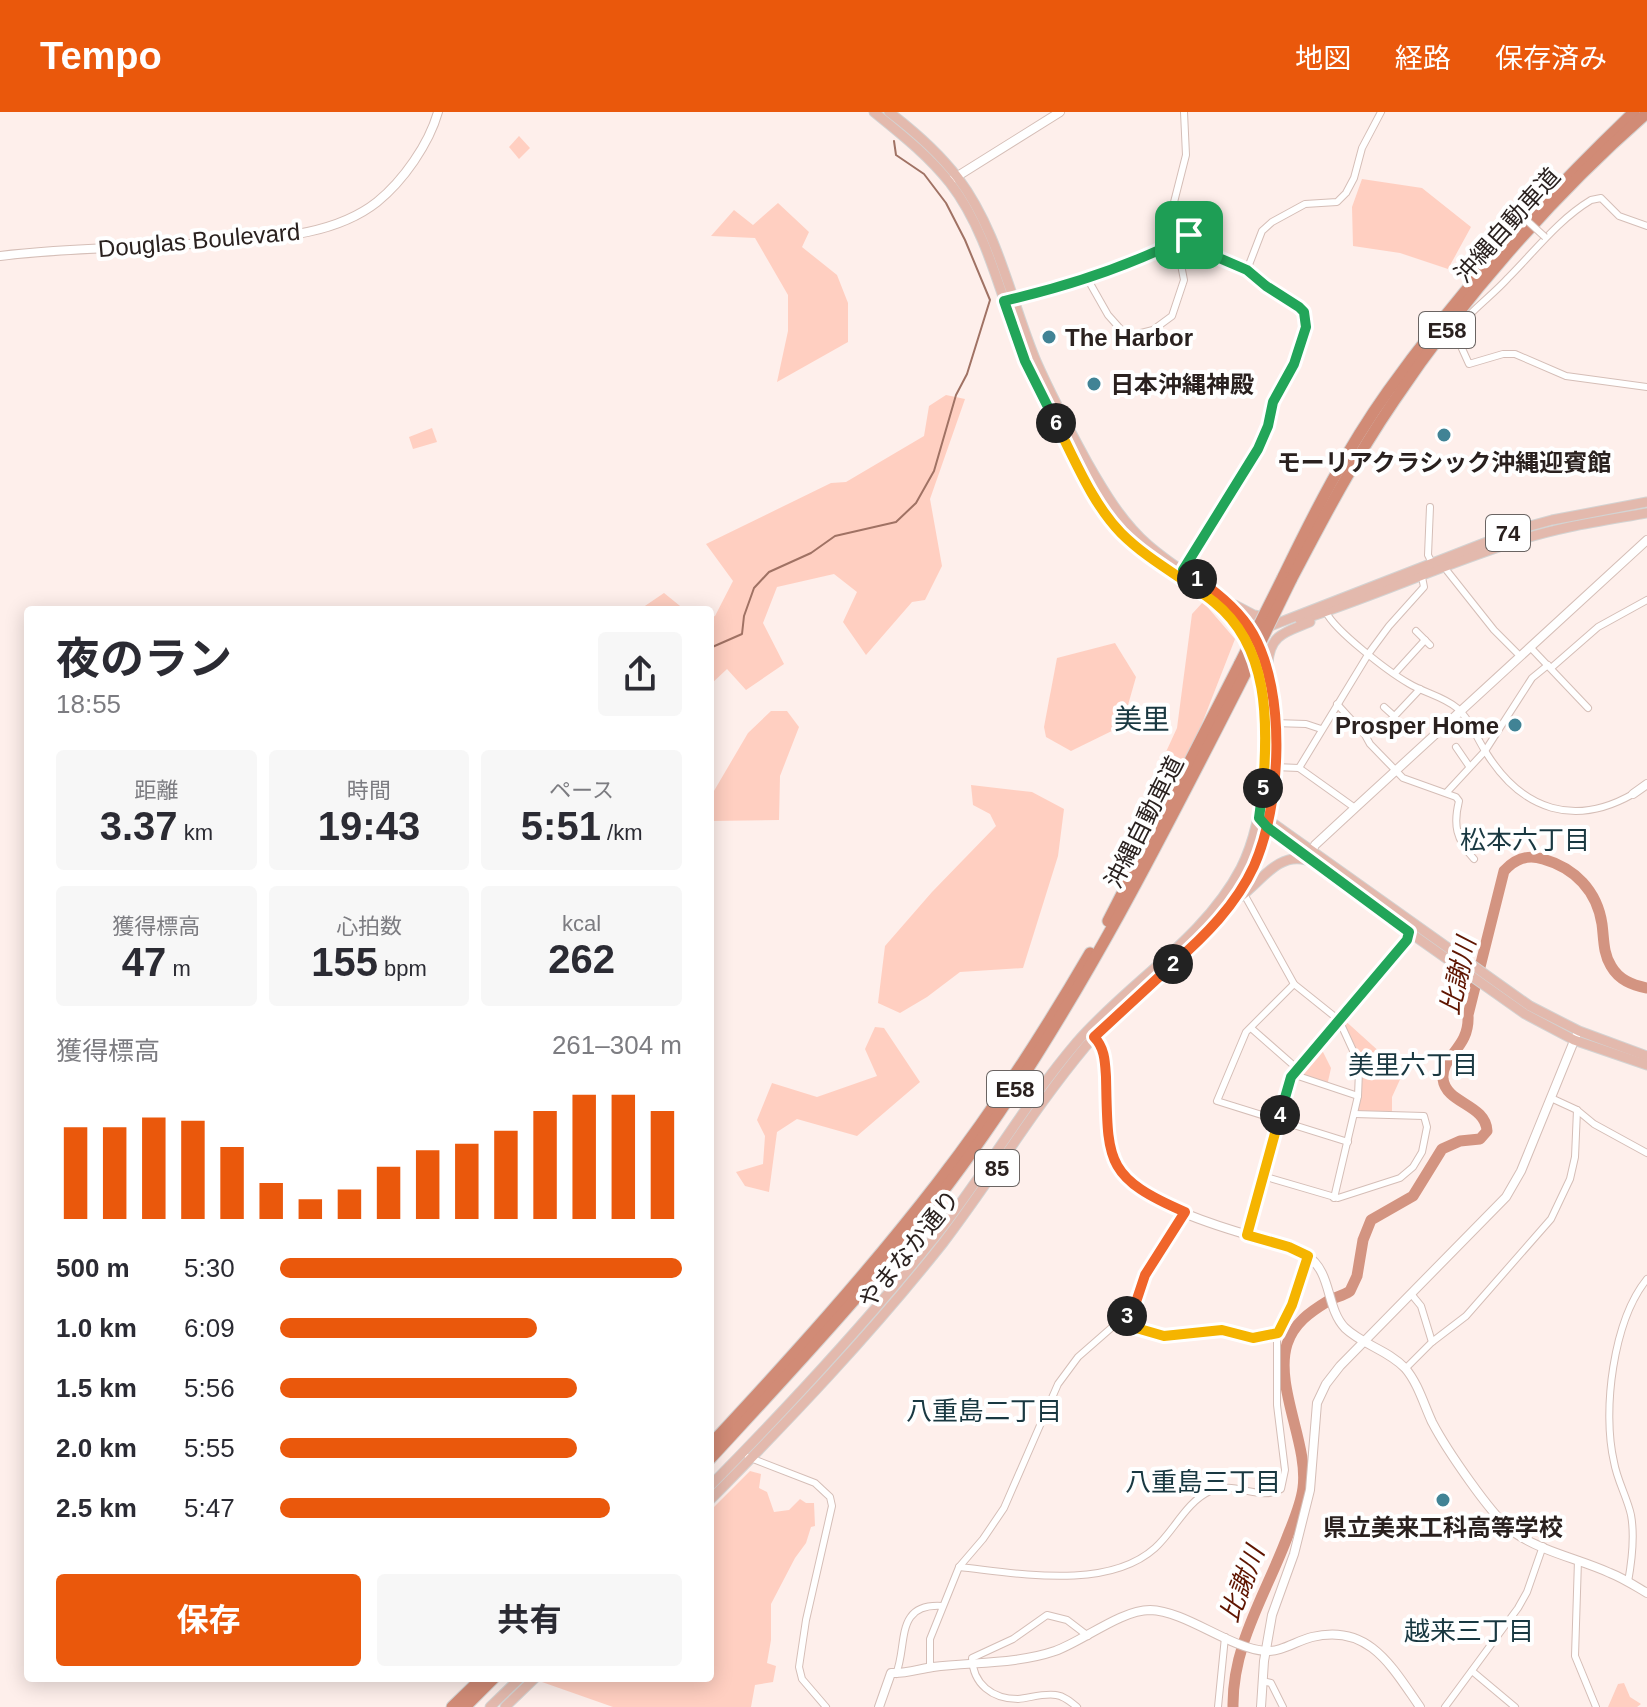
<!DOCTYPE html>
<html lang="ja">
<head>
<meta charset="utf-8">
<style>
	body { margin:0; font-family:Arial,"Noto Sans JP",sans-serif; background:#f7f7f7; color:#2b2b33; height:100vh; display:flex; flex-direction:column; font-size:30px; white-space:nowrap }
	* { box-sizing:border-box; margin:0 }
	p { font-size:26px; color:#7c7c81 }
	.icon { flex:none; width:44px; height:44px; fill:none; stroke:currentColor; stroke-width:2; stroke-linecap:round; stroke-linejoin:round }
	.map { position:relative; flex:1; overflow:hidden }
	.side { position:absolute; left:24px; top:494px; width:690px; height:1076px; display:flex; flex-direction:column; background:#fff; border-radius:8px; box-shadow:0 4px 20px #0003 }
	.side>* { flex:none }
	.pin { position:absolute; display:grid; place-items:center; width:68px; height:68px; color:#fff; margin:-34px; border-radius:16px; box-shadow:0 4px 12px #0006 }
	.km { position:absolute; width:40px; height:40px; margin:-20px; border-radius:50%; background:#222; color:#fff; font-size:22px; line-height:40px; text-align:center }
	.round { display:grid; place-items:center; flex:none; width:84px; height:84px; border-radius:8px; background:#f7f7f7 }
	.headline { display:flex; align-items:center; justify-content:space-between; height:136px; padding:0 32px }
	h1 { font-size:44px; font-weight:700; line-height:60px }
	.metrics { display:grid; grid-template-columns:repeat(3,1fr); gap:12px; height:136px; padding:8px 32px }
	.metrics div { display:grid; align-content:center; border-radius:8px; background:#f7f7f7; text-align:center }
	.metrics b { font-size:40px; font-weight:700 }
	.metrics small { font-size:22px; font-weight:400 }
	.metrics p { font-size:22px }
	.chart { height:224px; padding:16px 32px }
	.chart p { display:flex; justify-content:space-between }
	.chart svg { width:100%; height:144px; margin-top:8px; stroke:#ea580c; stroke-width:6 }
	.button { display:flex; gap:16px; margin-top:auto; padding:16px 32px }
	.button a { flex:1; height:92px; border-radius:8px; background:#ea580c; color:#fff; font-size:32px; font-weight:700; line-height:92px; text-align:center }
	.button a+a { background:#f7f7f7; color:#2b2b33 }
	ul { padding:0 32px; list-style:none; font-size:26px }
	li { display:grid; grid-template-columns:128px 96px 1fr; align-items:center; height:60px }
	li i { height:20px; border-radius:10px; background:#ea580c }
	header { display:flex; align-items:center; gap:48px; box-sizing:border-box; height:112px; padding:0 40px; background:#ea580c; color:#fff }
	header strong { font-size:38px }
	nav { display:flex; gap:44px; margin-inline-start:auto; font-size:28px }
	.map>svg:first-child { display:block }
	.green { fill:#ffcfc1 }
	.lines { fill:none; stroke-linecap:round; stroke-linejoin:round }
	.stream { stroke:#a07264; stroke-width:2 }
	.river { stroke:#d39481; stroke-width:11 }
	.street-casing { stroke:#d5beb7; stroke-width:8 }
	.secondary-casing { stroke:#d5beb7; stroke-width:10 }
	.primary-casing { stroke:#d4d3d2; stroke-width:11 }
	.highway-casing { stroke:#d4d3d2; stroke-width:13 }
	.street { stroke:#fff; stroke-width:6 }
	.secondary { stroke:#fff; stroke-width:8 }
	.primary { stroke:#e3b9ad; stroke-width:9 }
	.highway { stroke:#d18b76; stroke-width:11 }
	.street-bridge-casing { stroke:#d5beb7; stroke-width:8; stroke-linecap:butt }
	.highway-bridge-casing { stroke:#d4d3d2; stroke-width:13; stroke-linecap:butt }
	.street-bridge { stroke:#fff; stroke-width:6 }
	.highway-bridge { stroke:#d18b76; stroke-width:11 }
	.split-1-casing { stroke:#fff; stroke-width:16 }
	.split-2-casing { stroke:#fff; stroke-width:16 }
	.split-3-casing { stroke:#fff; stroke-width:16 }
	.split-4-casing { stroke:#fff; stroke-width:16 }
	.split-5-casing { stroke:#fff; stroke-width:16 }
	.split-6-casing { stroke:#fff; stroke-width:16 }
	.split-7-casing { stroke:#fff; stroke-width:16 }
	.split-1 { stroke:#22a559; stroke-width:10 }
	.split-2 { stroke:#f0652b; stroke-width:10 }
	.split-3 { stroke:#f0652b; stroke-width:10 }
	.split-4 { stroke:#f5b400; stroke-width:10 }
	.split-5 { stroke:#22a559; stroke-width:10 }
	.split-6 { stroke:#f5b400; stroke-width:10 }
	.split-7 { stroke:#22a559; stroke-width:10 }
	.poi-dot { fill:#418395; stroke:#fff; stroke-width:3 }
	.labels { text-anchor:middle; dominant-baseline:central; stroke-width:8; stroke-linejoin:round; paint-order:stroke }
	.shield { fill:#fff; stroke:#6a6462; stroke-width:2 }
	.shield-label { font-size:22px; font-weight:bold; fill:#2a211f }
	.street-label { font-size:24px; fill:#2a211f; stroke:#fff }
	.poi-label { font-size:24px; font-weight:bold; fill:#2a211f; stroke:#fff; text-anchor:start }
	.neighbourhood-label { font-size:26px; fill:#193841; stroke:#fff }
	.water-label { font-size:26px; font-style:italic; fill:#5f1500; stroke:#fff }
	.quarter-label { font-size:28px; fill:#193841; stroke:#fff }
</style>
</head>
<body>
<header>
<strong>Tempo</strong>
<nav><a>地図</a><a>経路</a><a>保存済み</a></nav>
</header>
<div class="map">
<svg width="1647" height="1595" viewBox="0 0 1647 1595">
	<rect width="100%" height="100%" fill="#feefeb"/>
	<g class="green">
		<polygon points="519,24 530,36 519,47 509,35"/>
		<polygon points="1362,67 1422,76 1471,115 1448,157 1400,141 1353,134 1352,95"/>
		<polygon points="778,91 809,120 802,135 837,163 848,191 848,230 777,270 788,219 788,183 755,126 711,124 734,98 753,113"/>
		<polygon points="946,283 965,287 930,387 942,454 925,488 912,490 866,543 843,510 857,480 834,462 777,475 763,511 784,552 746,578 727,557 710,573 710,506 715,504 733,469 706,432 831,371 846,370 924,324 929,294"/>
		<polygon points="432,316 437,330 413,337 409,325"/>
		<polygon points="664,481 685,498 639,498"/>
		<polygon points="1203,490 1235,527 1192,637 1132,752 1131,716 1177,616 1192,502"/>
		<polygon points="1115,531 1136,565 1122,614 1071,639 1046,625 1044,615 1057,546"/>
		<polygon points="771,599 787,599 799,615 780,664 779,708 710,709 711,684 748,621"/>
		<polygon points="971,673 1032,680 1064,697 1058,744 1023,856 960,860 927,885 900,901 878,891 885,834 932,780 996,714 990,702 973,693"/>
		<polygon points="1341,905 1403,961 1392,985 1392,1003 1354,1002 1359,959"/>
		<polygon points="875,915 884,916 920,970 857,1024 797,1007 777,1020 769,1080 745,1074 736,1060 763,1052 765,1024 757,1008 772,971 817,985 877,964 865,937"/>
		<polygon points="1319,932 1331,956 1327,974 1296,960"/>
		<polygon points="750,1359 761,1362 759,1376 767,1380 774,1400 789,1398 800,1387 806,1391 814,1391 815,1414 811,1415 806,1431 795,1446 771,1492 771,1528 767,1551 776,1554 773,1570 755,1573 751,1595 613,1595 542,1570 546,1566 710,1566 710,1399"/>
		<polygon points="1624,1571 1630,1585 1641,1592 1637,1595 1608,1595 1618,1572"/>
	</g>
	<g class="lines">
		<polyline class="stream" points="710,536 742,522 744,504 754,476 769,460 811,441 835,424 896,410 916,391 934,359 956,283 967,262 990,188 965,128 946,91 924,62 896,43 894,29"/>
		<path class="river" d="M1233 1595C1232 1532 1267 1480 1288 1423 1294 1408 1301 1392 1303 1376 1309 1333 1274 1274 1287 1232 1294 1211 1310 1200 1328 1189 1335 1185 1343 1184 1350 1179L1357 1164 1363 1128 1371 1108 1413 1084 1442 1037 1460 1029 1480 1027 1487 1019C1486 992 1446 992 1443 967 1441 943 1470 937 1468 903L1504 759C1515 747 1527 742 1543 747 1575 756 1597 779 1602 812 1604 827 1603 841 1611 854 1619 868 1632 873 1647 876"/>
		<g class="street-casing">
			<g id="street">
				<path d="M1647 114 1619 104 1601 86 1591 88C1558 108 1535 139 1508 166 1491 185 1469 199 1455 221L1469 252 1503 242H1515L1566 264 1647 275"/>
				<polyline points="1247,158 1262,119 1272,110 1305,92 1337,90 1346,81 1354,66 1362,36 1381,0"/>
				<polyline points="1087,166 1108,203 1124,221 1133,223 1153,218 1172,204 1184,168 1171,102 1186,43 1184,0"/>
				<path d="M1012 187C1072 174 1134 153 1186 122L1219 146 1247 158 1304 200 1306 215 1299 237 1273 290 1266 319 1182 460"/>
				<polyline points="1430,395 1428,443 1432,451 1444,455 1494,518 1520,544"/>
				<path d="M1326 500C1335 519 1389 560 1408 571 1424 581 1443 584 1457 596 1470 607 1478 629 1487 642 1523 699 1575 715 1633 682"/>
				<polyline points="1416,519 1430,533"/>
				<polyline points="1531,536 1588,596"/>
				<polyline points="1551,556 1598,515 1647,488"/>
				<polyline points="1395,561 1425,528"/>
				<path d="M1337 592 1365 623 1370 632 1403 666 1456 685 1459 689C1453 713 1456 728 1474 747"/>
				<polyline points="1384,595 1394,604"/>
				<polyline points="1274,611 1306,612 1321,617"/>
				<polyline points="1388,611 1420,577"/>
				<polyline points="1456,635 1469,654"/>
				<polyline points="1275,655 1299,656 1355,696"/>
				<polyline points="1299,656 1369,541 1389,514 1424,475 1422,465"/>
				<polyline points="1447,680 1485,639 1532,566 1548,553"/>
				<polyline points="1244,782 1294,872 1339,908 1356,945 1359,959 1358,984 1334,1086"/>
				<polyline points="1294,872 1246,920 1217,989 1348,1030"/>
				<polyline points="1251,916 1292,952 1298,964 1358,984"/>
				<polyline points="1551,986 1577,998 1594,1012 1647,1041"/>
				<polyline points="1263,1064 1338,1086 1400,1066 1413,1055 1422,1040 1427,1015 1424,1004 1354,1002"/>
				<polyline points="1247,1123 1291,965 1407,828 1409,819"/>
				<polyline points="1412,1183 1421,1194 1432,1230"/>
				<polyline points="1119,1211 1164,1224 1222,1218 1253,1226 1278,1221"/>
				<polyline points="1405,1257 1432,1230 1466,1204 1551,1107 1570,1067 1575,1045 1577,998"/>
				<polyline points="748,1345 815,1371 830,1385 832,1394 806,1508 799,1555 802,1567 826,1595"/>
				<polyline points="1578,1448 1575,1544 1596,1595"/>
				<path d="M959 1455C1017 1461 1107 1479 1155 1436 1174 1419 1186 1390 1210 1379 1234 1368 1260 1390 1281 1377L1285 1358 1277 1293V1225L1292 1193 1308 1144"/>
				<path d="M1628 1470C1632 1448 1635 1425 1631 1403 1627 1385 1617 1368 1614 1350 1602 1299 1613 1209 1647 1167"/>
				<polyline points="930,1555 930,1527 959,1455 983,1427 1004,1396 1058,1272 1078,1245 1134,1196 1145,1163 1185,1100"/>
				<polyline points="1472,1559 1515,1595"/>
				<path d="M896 1562C908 1533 894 1491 942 1494"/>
				<polyline points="1262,1569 1271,1571 1283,1595"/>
				<path d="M1077 1595C1071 1590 1064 1584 1056 1583 1043 1581 1030 1586 1018 1587 992 1587 973 1572 972 1546L1013 1527 1047 1503 1067 1508 1088 1524"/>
				<polyline points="1218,1595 1225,1525"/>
				<polyline points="1445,1595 1518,1496 1527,1480 1543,1434"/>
			</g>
		</g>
		<g class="secondary-casing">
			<g id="secondary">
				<polyline points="953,67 1060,0"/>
				<path d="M0 144C72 135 147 136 219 130 271 126 334 124 377 90 403 69 429 32 438 0"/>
				<polyline points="1633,682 1647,672"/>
				<polyline points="1312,739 1315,733 1355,696 1647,428"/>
				<path d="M1092 921C1124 961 1090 1024 1124 1065 1147 1092 1220 1115 1255 1125 1272 1130 1291 1133 1306 1143 1333 1160 1325 1195 1345 1216 1363 1233 1388 1238 1405 1256 1418 1271 1424 1293 1432 1310 1445 1335 1493 1407 1515 1421 1543 1440 1579 1447 1610 1461 1623 1466 1635 1474 1647 1481"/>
				<path d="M879 1595 891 1561C905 1562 919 1557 933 1555 973 1550 1017 1552 1055 1539 1083 1529 1121 1498 1150 1498 1186 1499 1229 1536 1265 1539 1282 1540 1296 1529 1312 1525 1369 1511 1392 1555 1420 1595"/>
				<polyline points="1261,1595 1264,1549 1272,1503 1294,1442 1310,1378 1317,1291 1326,1272 1340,1254 1506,1085 1521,1059 1576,924"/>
			</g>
		</g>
		<g class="primary-casing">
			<g id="primary">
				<polyline points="1235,493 1254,503 1270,506"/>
				<path d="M1300 508C1372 485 1442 453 1514 430 1558 415 1602 409 1647 401"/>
				<polyline points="1268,515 1523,416 1552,408 1647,390"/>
				<path d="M1268 551C1270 522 1286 520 1310 510"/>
				<polyline points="1267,707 1530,894 1579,919 1647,944"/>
				<polyline points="1264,712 1409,820 1525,902 1574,928 1647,953"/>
				<path d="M1240 785C1261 770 1278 740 1306 748"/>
				<path d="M710 1374C789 1294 865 1212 935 1125 985 1062 1025 991 1077 930 1129 870 1204 827 1241 756 1266 707 1274 606 1257 553 1236 489 1169 467 1124 424 1105 405 1094 382 1082 359 1061 322 1040 284 1024 244 1001 187 988 120 950 71 929 44 901 22 874 0"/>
				<path d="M710 1388C791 1306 871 1222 943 1131 992 1067 1034 996 1086 934 1138 873 1214 833 1251 758 1279 703 1284 613 1267 554 1247 488 1195 474 1148 433 1122 410 1104 380 1087 350 1069 317 1051 283 1036 249 1011 189 998 119 958 66 939 41 914 19 889 0"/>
				<polyline points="490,1595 520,1566"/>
				<polyline points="505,1595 535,1566"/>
			</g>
		</g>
		<g class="highway-casing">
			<g id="highway">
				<path d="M1283 465C1314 401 1346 338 1388 279 1460 178 1544 86 1634 0"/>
				<path d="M1291 468C1323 407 1355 346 1394 289 1462 187 1555 81 1647 1"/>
				<polyline points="1108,809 1240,551"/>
				<path d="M710 1333C789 1248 867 1162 938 1070 994 998 1044 920 1090 841"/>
				<path d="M710 1347C806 1243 904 1139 984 1023 1086 876 1166 717 1247 558"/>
				<polyline points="452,1595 482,1566"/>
				<polyline points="465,1595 494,1566"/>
			</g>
		</g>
		<use href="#street" class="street"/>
		<use href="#secondary" class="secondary"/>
		<use href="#primary" class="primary"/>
		<use href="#highway" class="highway"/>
		<g class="street-bridge-casing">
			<polyline id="street-bridge" points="1512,95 1545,125"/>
		</g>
		<g class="highway-bridge-casing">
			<g id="highway-bridge">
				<polyline points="1240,551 1283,465"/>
				<polyline points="1247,558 1291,468"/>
			</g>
		</g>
		<use href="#street-bridge" class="street-bridge"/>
		<use href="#highway-bridge" class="highway-bridge"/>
	</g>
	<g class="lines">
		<g class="split-1-casing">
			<polyline id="split-1" points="1189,123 1219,146 1247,158 1266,174 1299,195 1304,200 1306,215 1294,252 1273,290 1268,314 1258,337 1183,458 1197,467"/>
		</g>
		<g class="split-2-casing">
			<path id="split-2" d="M1173 852C1205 824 1236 793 1254 754 1281 693 1287 582 1253 522 1240 499 1219 482 1197 467"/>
		</g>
		<g class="split-3-casing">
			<path id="split-3" d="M1127 1204 1134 1196 1145 1163 1185 1100C1104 1065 1108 1049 1106 965 1105 950 1105 936 1094 925L1173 852"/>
		</g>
		<g class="split-4-casing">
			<polyline id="split-4" points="1127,1204 1119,1211 1164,1224 1222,1218 1253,1226 1278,1221 1292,1193 1308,1144 1289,1135 1247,1123 1280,1003"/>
		</g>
		<g class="split-5-casing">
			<polyline id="split-5" points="1263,676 1259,706 1267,715 1409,820 1407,828 1291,965 1280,1003"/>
		</g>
		<g class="split-6-casing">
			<path id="split-6" d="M1056 311C1075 348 1092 391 1121 421 1149 449 1184 466 1214 490 1270 535 1268 611 1263 676"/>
		</g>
		<g class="split-7-casing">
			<path id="split-7" d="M1056 311 1025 249 1004 189C1056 177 1108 161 1157 139 1167 134 1180 122 1189 123"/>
		</g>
		<use href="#split-1" class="split-1"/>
		<use href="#split-2" class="split-2"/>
		<use href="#split-3" class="split-3"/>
		<use href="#split-4" class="split-4"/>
		<use href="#split-5" class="split-5"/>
		<use href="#split-6" class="split-6"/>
		<use href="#split-7" class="split-7"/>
	</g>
	<g class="poi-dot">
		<circle cx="1049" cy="225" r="8"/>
		<circle cx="1094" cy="272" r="8"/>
		<circle cx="1444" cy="323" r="8"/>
		<circle cx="1515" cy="613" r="8"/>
		<circle cx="1443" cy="1388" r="8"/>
	</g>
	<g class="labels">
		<g class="shield">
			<rect x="1419" y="200" width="56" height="36" rx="6"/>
			<rect x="1486" y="403" width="44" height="36" rx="6"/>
			<rect x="987" y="959" width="56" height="36" rx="6"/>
			<rect x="975" y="1038" width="44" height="36" rx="6"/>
		</g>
		<g class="shield-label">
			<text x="1447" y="218">E58</text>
			<text x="1508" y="421">74</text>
			<text x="1015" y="977">E58</text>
			<text x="997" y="1056">85</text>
		</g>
		<g class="street-label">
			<text transform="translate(1507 113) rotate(-48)">沖縄自動車道</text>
			<text transform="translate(199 128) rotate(-5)">Douglas Boulevard</text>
			<text transform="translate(1144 710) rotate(-63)">沖縄自動車道</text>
			<text transform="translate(909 1137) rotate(-51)">やまなか通り</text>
		</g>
		<g class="poi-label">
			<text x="1065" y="225">The Harbor</text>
			<text x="1110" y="272">日本沖縄神殿</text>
			<text x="1444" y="350" text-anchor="middle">モーリアクラシック沖縄迎賓館</text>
			<text x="1499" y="613" text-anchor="end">Prosper Home</text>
			<text x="1443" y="1415" text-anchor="middle">県立美来工科高等学校</text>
		</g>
		<g class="neighbourhood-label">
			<text x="1525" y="728">松本六丁目</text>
			<text x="1413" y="953">美里六丁目</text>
			<text x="984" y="1299">八重島二丁目</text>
			<text x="1203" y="1370">八重島三丁目</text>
			<text x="1469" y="1519">越来三丁目</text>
		</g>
		<g class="water-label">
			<text transform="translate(1458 864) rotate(-77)">比謝川</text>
			<text transform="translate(1242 1472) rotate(-69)">比謝川</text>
		</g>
		<g class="quarter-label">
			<text x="1142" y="607">美里</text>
		</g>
	</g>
</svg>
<div class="pin" style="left:1189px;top:123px;background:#1e9e55"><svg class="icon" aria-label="arrive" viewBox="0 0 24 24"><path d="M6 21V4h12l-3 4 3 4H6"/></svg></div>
<b class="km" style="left:1197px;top:467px">1</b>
<b class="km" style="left:1173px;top:852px">2</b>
<b class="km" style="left:1127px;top:1204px">3</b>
<b class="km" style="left:1280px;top:1003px">4</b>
<b class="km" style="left:1263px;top:676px">5</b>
<b class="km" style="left:1056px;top:311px">6</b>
<section class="side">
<div class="headline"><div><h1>夜のラン</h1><p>18:55</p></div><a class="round"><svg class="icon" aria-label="share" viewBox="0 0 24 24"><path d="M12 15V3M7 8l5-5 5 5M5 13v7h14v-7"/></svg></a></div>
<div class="metrics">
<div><p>距離</p><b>3.37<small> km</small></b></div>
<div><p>時間</p><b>19:43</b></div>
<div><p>ペース</p><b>5:51<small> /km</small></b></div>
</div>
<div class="metrics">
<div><p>獲得標高</p><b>47<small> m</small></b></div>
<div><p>心拍数</p><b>155<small> bpm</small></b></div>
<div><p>kcal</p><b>262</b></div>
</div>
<div class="chart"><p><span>獲得標高</span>261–304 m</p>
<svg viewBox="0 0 160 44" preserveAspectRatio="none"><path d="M5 44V16M15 44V16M25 44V13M35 44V14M45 44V22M55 44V33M65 44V38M75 44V35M85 44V28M95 44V23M105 44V21M115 44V17M125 44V11M135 44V6M145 44V6M155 44V11"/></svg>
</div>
<ul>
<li><b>500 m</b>5:30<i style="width:100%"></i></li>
<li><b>1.0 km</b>6:09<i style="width:64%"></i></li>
<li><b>1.5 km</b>5:56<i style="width:74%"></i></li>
<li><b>2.0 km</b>5:55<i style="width:74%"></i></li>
<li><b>2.5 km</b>5:47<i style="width:82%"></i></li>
</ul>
<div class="button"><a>保存</a><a>共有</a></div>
</section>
</div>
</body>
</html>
